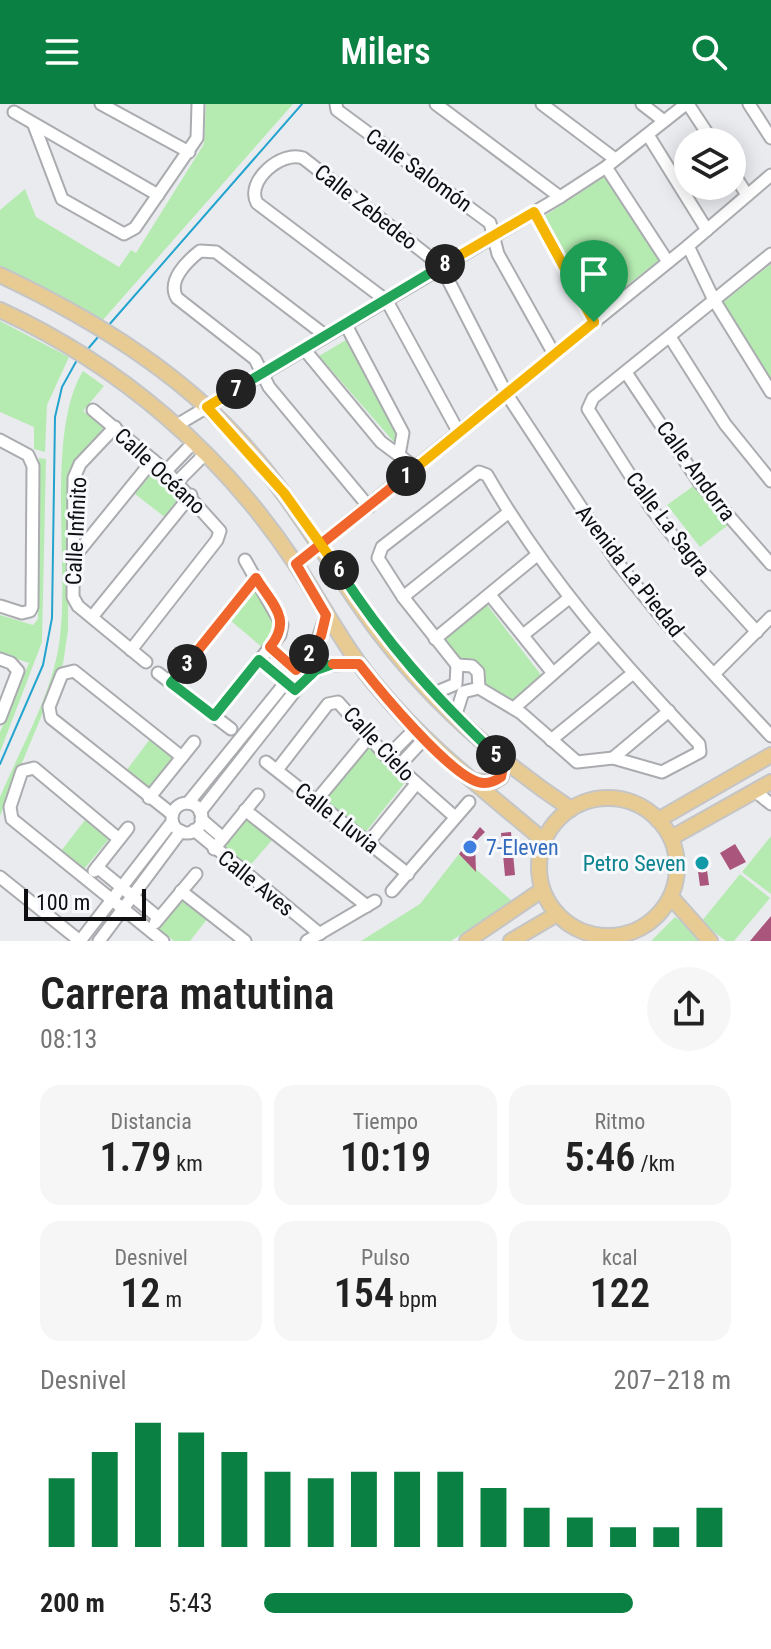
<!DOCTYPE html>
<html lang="es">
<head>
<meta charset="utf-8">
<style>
	body { margin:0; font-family:"Roboto Condensed",sans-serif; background:#f6f6f6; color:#222; height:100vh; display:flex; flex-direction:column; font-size:30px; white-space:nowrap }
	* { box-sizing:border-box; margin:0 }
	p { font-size:26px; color:#767676 }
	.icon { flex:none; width:44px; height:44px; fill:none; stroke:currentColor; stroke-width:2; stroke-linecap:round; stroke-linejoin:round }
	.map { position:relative; height:837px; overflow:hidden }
	.details { display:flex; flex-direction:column; background:#fff; flex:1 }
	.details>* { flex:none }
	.fabs { position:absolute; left:674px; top:24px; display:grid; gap:16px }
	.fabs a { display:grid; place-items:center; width:72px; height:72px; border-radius:50%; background:#fff; box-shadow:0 4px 20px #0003; font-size:40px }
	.scale { position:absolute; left:24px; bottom:20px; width:122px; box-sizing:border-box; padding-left:8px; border:4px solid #0e0e10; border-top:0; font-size:22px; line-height:28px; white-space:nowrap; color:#0e0e10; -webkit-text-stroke:6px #f7f9fd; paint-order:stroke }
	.pin { position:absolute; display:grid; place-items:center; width:68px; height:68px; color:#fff; margin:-82px -34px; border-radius:50% 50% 50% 0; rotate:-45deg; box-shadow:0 0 8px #0007 }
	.pin .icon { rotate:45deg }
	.km { position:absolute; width:40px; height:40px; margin:-20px; border-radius:50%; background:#222; color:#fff; font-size:22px; line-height:40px; text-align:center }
	.round { display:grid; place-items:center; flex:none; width:84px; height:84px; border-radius:42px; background:#f6f6f6 }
	.overview { display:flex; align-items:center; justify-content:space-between; height:136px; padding:0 40px }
	h1 { font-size:44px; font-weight:600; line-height:60px }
	.figures { display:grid; grid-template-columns:repeat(3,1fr); gap:12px; height:136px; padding:8px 40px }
	.figures div { display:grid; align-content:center; border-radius:20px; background:#f6f6f6; text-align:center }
	.figures b { font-size:40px; font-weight:600 }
	.figures small { font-size:22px; font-weight:400 }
	.figures p { font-size:22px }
	.chart { height:224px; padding:16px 40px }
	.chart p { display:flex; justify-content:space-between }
	.chart svg { width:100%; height:144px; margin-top:8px; stroke:#0b8043; stroke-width:6 }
	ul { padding:0 40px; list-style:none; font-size:26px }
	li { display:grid; grid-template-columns:128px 96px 1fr; align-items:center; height:60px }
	li i { height:20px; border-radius:10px; background:#0b8043 }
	header { display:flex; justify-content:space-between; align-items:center; height:104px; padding:0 40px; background:#0b8043; color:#fff; font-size:36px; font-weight:600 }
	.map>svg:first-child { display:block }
	.green { fill:#b5ebb1 }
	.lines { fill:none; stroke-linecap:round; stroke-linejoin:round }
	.stream { stroke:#23a4ce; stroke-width:2 }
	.building { fill:#a9557c }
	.minor-casing { stroke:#aaacaf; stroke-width:15 }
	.major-casing { stroke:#c5c5c6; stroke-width:18 }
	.minor { stroke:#fff; stroke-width:11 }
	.major { stroke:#e8cb92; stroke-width:14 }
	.split-1-casing { stroke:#fff; stroke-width:16 }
	.split-2-casing { stroke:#fff; stroke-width:16 }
	.split-3-casing { stroke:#fff; stroke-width:16 }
	.split-4-casing { stroke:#fff; stroke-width:16 }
	.split-5-casing { stroke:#fff; stroke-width:16 }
	.split-6-casing { stroke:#fff; stroke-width:16 }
	.split-7-casing { stroke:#fff; stroke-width:16 }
	.split-8-casing { stroke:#fff; stroke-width:16 }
	.split-9-casing { stroke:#fff; stroke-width:16 }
	.split-1 { stroke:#f5b400; stroke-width:10 }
	.split-2 { stroke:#f0652b; stroke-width:10 }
	.split-3 { stroke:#f0652b; stroke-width:10 }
	.split-4 { stroke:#22a559; stroke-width:10 }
	.split-5 { stroke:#f0652b; stroke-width:10 }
	.split-6 { stroke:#22a559; stroke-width:10 }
	.split-7 { stroke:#f5b400; stroke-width:10 }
	.split-8 { stroke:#22a559; stroke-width:10 }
	.split-9 { stroke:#f5b400; stroke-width:10 }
	.shop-dot { fill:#3f7fe0; stroke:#f7f9fd; stroke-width:3 }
	.culture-dot { fill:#0f9aa8; stroke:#f7f9fd; stroke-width:3 }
	.labels { text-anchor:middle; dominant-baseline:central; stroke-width:6; stroke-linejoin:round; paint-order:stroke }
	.street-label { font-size:22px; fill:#0e0e10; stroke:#f7f9fd }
	.shop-label { font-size:22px; fill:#366cbe; stroke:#f7f9fd; text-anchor:start }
	.culture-label { font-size:22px; fill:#0d838f; stroke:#f7f9fd; text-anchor:end }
</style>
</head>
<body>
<header><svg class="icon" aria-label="menu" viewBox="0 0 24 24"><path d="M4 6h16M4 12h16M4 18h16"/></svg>Milers<svg class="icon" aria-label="search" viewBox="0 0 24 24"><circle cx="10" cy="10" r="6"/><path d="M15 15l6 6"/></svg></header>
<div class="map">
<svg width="771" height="837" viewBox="0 0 771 837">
	<rect width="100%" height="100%" fill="#eaebef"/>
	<g class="green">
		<polygon points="206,0 293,0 102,217 0,162 0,106 25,85 36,113 119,163 131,146 136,149 204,40"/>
		<polygon points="607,71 662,154 594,207 543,113"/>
		<polygon points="771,160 771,278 722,199"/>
		<polygon points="0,217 69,253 47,301 45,348 34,345 34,323 0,308"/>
		<polygon points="346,236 400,335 394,338 319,252"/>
		<path d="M83 267 104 282 83 307 103 324 69 369 68 526 63 560 0 712V693C21 643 54 587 60 533 69 460 46 327 83 267Z"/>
		<polygon points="39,354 46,355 42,538 0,648 0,628 29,559 0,549 0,511 33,521 38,515"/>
		<polygon points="156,364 183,392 166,414 135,390"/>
		<polygon points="695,381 728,421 700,443 667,401"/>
		<polygon points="256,487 278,525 263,544 231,517"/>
		<path d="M482 502H488L541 571 510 598 486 584C484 566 474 554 455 554L441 536Z"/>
		<polygon points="150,635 176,654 151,686 126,667"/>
		<polygon points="368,642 406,677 365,729 324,696"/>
		<polygon points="246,713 273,735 247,765 221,744"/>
		<polygon points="85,716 109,735 84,765 61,747"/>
		<polygon points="771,732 771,790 742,768"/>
		<polygon points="459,750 513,798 451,837 361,837 420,800"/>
		<polygon points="740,770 770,794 734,837 726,837 701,818"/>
		<polygon points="182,793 208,814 190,837 174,837 158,824"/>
		<polygon points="675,813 709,837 651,837"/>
	</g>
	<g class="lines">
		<g class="stream">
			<polyline points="108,222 302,0"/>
			<polyline points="87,246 98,233"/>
			<polyline points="0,660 43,561 52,514 55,313 62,283 77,256"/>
		</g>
	</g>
	<g class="building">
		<polygon points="480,723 485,728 475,738 476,768 459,750"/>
		<polygon points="511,728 515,771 505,772 501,729"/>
		<polygon points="735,740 746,758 730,766 720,749"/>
		<polygon points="705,751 709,781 700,782 696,752"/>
		<polygon points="771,812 771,837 750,837"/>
	</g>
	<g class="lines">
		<g class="minor-casing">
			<g id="minor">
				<polyline points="101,0 189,48"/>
				<polyline points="336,0 337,6 490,119 498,150 554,250"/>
				<polyline points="436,0 560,93"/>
				<polyline points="542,0 615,55"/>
				<polyline points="642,0 664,17"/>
				<polyline points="688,0 713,38"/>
				<polyline points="749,0 771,34"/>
				<polyline points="14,8 158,91"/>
				<polyline points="34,21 62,95 124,130 135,124 197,34 198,0"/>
				<polyline points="648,31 707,126"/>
				<polyline points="606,63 668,158"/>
				<polyline points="732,67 747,91"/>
				<polyline points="534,108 594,218"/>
				<polyline points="688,142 714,196 771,288"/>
				<polyline points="346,221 403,329 399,351"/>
				<path d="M326 232 216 148 200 147C186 158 167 177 177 194L255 255 269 283 369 403"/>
				<polyline points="670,233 725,320 771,377"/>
				<polyline points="304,245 381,338 416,364"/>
				<polyline points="627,270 699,378 771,460"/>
				<polyline points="93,306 166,367 220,427 217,436 131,546"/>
				<polyline points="177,321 560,93 606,63 686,0"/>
				<polyline points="115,323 80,360 74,374 73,493 78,502 146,558"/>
				<path d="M459 329 387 197 257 99C245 77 282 46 303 54L441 162 506 289 617 458 667 520 771 632"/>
				<polyline points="0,336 28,351 33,362 32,503 30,507 22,509 0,502"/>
				<polyline points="166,367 194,338"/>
				<polyline points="177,378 206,349"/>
				<polyline points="75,452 153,356"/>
				<polyline points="296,460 688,142 771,71"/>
				<polyline points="490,491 552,568"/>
				<polyline points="403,493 509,408"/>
				<polyline points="92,513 191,391"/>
				<polyline points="757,528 695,460 651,404 588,305 593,294 771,150"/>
				<polyline points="523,531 568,495"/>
				<polyline points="435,535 537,451"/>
				<polyline points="270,543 300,569"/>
				<polyline points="0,555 11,559 18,567 0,614"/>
				<polyline points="259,556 289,580"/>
				<path d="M457 561 403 493 378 454 382 443 479 368 487 371C548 476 616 552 699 640L700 648 662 668 613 654 577 658 521 609 479 584"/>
				<polyline points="457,561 472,562 478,568 479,584"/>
				<polyline points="158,569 231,625"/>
				<polyline points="715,569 771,513"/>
				<polyline points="171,579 256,474"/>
				<polyline points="432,590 456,580 457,561"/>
				<polyline points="514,604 597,531"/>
				<polyline points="214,612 280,531 282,521 245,456"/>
				<polyline points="455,613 463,588 479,584"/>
				<polyline points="551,636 632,570"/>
				<polyline points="387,653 414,626"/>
				<polyline points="613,654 669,607"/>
				<polyline points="266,658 408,770"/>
				<polyline points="398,663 424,635"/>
				<polyline points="277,666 328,600 338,598 387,653 455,713"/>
				<polyline points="756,688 771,700"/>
				<polyline points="149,694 194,638"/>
				<polyline points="316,697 369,633"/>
				<polyline points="188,699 316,541 326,511"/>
				<circle cx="187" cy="714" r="15"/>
				<polyline points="245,706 367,802"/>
				<polyline points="200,708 306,573 326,561 359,560"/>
				<polyline points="172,710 51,614 49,603 62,570 74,567 182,653"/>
				<polyline points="201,715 223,734"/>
				<polyline points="194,726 320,830"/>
				<polyline points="119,735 34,664 22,667 10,703 12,715 163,837"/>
				<polyline points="368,739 416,680"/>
				<polyline points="214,745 258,691"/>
				<polyline points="97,763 159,814"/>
				<polyline points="94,767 128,724"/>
				<polyline points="0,773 80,837"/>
				<polyline points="181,787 245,837"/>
				<polyline points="392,787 469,698"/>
				<polyline points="155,819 196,770"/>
				<polyline points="80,837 172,718"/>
				<polyline points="99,837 181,727"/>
				<polyline points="307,837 375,797"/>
			</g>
		</g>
		<g class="major-casing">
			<g id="major">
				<path d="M0 171C85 211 169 261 234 330 292 390 330 464 380 530 433 599 499 657 571 705"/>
				<path d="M0 206C120 261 222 349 295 459 323 501 346 547 379 585 427 643 487 688 544 737"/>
				<polyline points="474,677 491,679 501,673 503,663 498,653"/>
				<circle cx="608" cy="763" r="69"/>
				<polyline points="658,716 771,651"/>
				<polyline points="671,734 771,678"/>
				<polyline points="671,793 710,837"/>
				<polyline points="467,837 542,786"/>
				<polyline points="511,837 557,810"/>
			</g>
		</g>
		<use href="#minor" class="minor"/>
		<use href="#major" class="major"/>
	</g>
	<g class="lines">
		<g class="split-1-casing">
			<polyline id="split-1" points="406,372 594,218"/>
		</g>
		<g class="split-2-casing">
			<polyline id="split-2" points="309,550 321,532 326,511 296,460 406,372"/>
		</g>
		<g class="split-3-casing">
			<path id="split-3" d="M187 560 256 474C272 500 293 515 270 543L296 566 309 550"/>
		</g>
		<g class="split-4-casing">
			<polyline id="split-4" points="187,560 171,579 214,612 259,556 295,586 316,566 333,560"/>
		</g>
		<g class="split-5-casing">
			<path id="split-5" d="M333 560H359C380 587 448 669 478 678 487 681 494 678 501 673L503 663 496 651"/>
		</g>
		<g class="split-6-casing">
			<path id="split-6" d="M339 466C386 539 433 591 496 651"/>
		</g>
		<g class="split-7-casing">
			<polyline id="split-7" points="236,285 207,303 284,389 339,466"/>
		</g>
		<g class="split-8-casing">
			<polyline id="split-8" points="236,285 445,160"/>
		</g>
		<g class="split-9-casing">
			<polyline id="split-9" points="445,160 534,108 594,218"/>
		</g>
		<use href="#split-1" class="split-1"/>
		<use href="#split-2" class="split-2"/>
		<use href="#split-3" class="split-3"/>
		<use href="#split-4" class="split-4"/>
		<use href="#split-5" class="split-5"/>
		<use href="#split-6" class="split-6"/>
		<use href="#split-7" class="split-7"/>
		<use href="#split-8" class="split-8"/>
		<use href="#split-9" class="split-9"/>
	</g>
	<circle class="shop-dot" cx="470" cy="743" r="8"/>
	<circle class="culture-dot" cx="702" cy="759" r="8"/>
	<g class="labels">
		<g class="street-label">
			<text transform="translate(419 66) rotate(36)">Calle Salomón</text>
			<text transform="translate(366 103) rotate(38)">Calle Zebedeo</text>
			<text transform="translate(160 367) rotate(43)">Calle Océano</text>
			<text transform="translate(696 367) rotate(54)">Calle Andorra</text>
			<text transform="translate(668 420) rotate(53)">Calle La Sagra</text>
			<text transform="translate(76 427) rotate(-87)">Calle Infinito</text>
			<text transform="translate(630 467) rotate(52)">Avenida La Piedad</text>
			<text transform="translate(379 640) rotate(47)">Calle Cielo</text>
			<text transform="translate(337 714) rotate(38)">Calle Lluvia</text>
			<text transform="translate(256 779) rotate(39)">Calle Aves</text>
		</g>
		<g class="shop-label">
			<text x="486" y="743">7-Eleven</text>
		</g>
		<g class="culture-label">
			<text x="686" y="759">Petro Seven</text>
		</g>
	</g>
</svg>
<div class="fabs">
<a><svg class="icon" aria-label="layers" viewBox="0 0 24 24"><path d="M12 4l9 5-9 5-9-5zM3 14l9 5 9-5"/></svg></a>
</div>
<div class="scale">100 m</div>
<div class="pin" style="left:594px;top:218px;background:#1e9e55"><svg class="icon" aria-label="arrive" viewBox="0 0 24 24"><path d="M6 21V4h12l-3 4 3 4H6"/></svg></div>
<b class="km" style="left:406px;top:372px">1</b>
<b class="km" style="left:309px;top:550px">2</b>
<b class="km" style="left:187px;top:560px">3</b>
<b class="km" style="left:496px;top:651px">5</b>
<b class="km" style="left:339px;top:466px">6</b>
<b class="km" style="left:236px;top:285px">7</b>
<b class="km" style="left:445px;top:160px">8</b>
</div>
<section class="details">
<div class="overview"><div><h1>Carrera matutina</h1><p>08:13</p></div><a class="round"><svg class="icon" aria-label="share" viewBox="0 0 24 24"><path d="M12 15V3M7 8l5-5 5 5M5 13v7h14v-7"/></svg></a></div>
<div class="figures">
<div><p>Distancia</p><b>1.79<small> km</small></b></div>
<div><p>Tiempo</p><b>10:19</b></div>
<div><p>Ritmo</p><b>5:46<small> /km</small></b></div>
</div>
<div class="figures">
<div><p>Desnivel</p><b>12<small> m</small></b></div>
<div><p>Pulso</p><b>154<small> bpm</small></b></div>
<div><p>kcal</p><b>122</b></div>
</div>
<div class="chart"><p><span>Desnivel</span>207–218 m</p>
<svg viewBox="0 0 160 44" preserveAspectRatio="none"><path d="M5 44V23M15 44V15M25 44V6M35 44V9M45 44V15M55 44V21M65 44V23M75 44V21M85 44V21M95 44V21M105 44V26M115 44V32M125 44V35M135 44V38M145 44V38M155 44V32"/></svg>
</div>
<ul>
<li><b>200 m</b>5:43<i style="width:79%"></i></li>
</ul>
</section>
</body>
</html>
